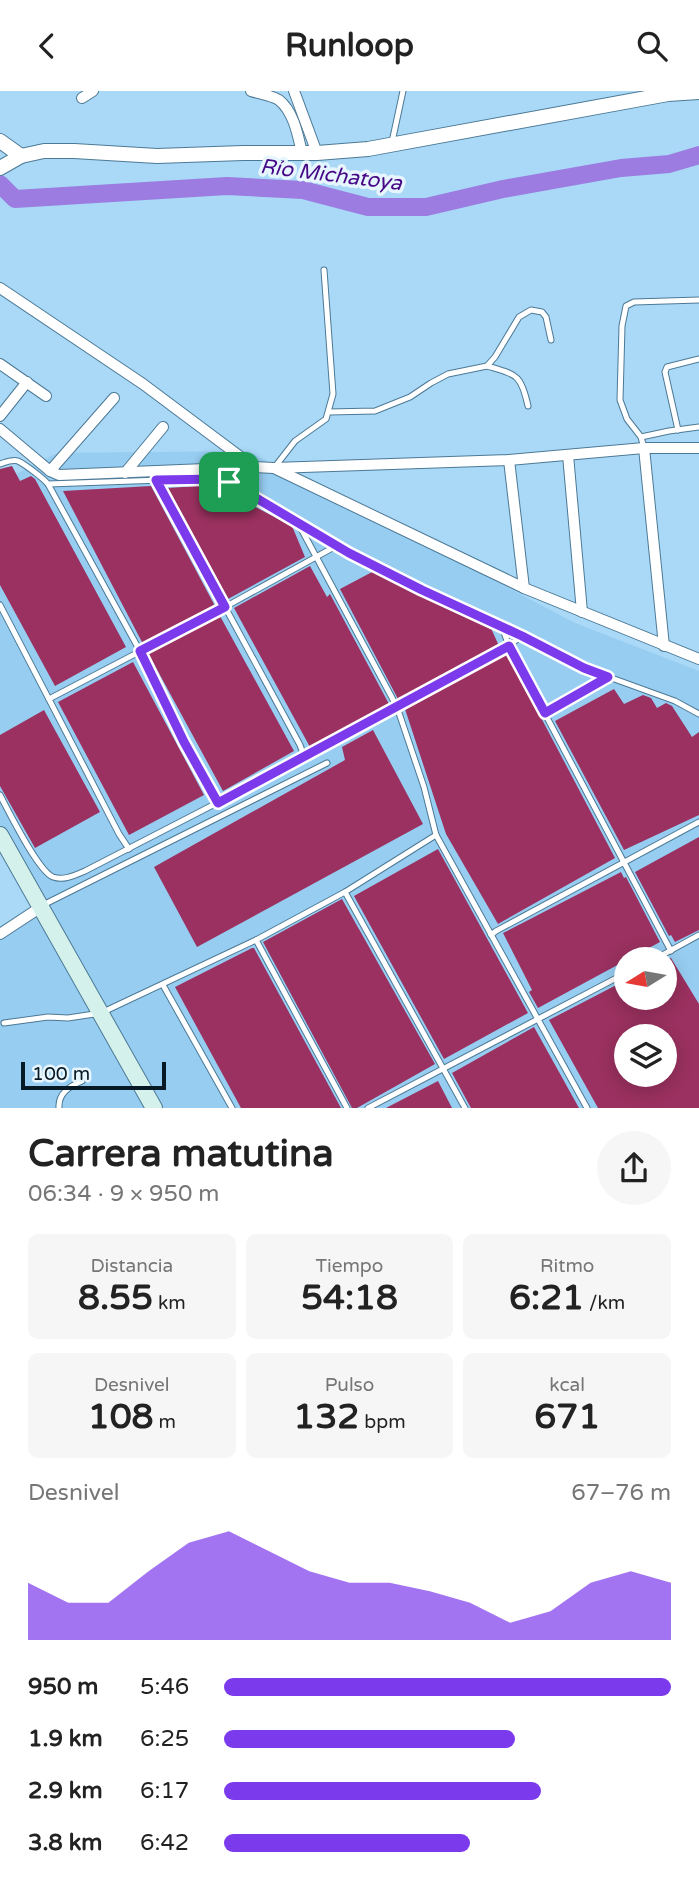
<!DOCTYPE html>
<html lang="es">
<head>
<meta charset="utf-8">
<style>
	body { margin:0; font-family:"Varela Round",sans-serif; background:#f6f6f6; color:#222; height:100vh; display:flex; flex-direction:column; font-size:26px; white-space:nowrap }
	* { box-sizing:border-box; margin:0 }
	p { font-size:23px; color:#767676 }
	.icon { flex:none; width:38px; height:38px; fill:none; stroke:currentColor; stroke-width:2; stroke-linecap:round; stroke-linejoin:round }
	.map { position:relative; height:1017px; overflow:hidden }
	.sheet { display:flex; flex-direction:column; background:#fff; flex:1 }
	.sheet>* { flex:none }
	.needle { width:46px; rotate:259deg }
	.controls { position:absolute; left:614px; top:856px; display:grid; gap:14px }
	.controls a { display:grid; place-items:center; width:63px; height:63px; border-radius:50%; background:#fff; box-shadow:0 4px 18px #0003; font-size:35px }
	.scale { position:absolute; left:21px; bottom:18px; width:145px; box-sizing:border-box; padding-left:7px; border:4px solid #071924; border-top:0; font-size:19px; line-height:24px; white-space:nowrap; color:#071924; -webkit-text-stroke:5px #e7f5fe; paint-order:stroke }
	.pin { position:absolute; display:grid; place-items:center; width:60px; height:60px; color:#fff; margin:-30px; border-radius:14px; box-shadow:0 4px 10px #0006 }
	.round { display:grid; place-items:center; flex:none; width:74px; height:74px; border-radius:37px; background:#f6f6f6 }
	.summary { display:flex; align-items:center; justify-content:space-between; height:119px; padding:0 28px }
	h1 { font-size:38px; font-weight:800; line-height:52px }
	.stats { display:grid; grid-template-columns:repeat(3,1fr); gap:10px; height:119px; padding:7px 28px }
	.stats div { display:grid; align-content:center; border-radius:10px; background:#f6f6f6; text-align:center }
	.stats b { font-size:35px; font-weight:800 }
	.stats small { font-size:19px; font-weight:400 }
	.stats p { font-size:19px }
	.chart { height:196px; padding:14px 28px }
	.chart p { display:flex; justify-content:space-between }
	.chart svg { width:100%; height:126px; margin-top:7px; fill:#7c3aed; opacity:.7 }
	ul { padding:0 28px; list-style:none; font-size:23px }
	li { display:grid; grid-template-columns:112px 84px 1fr; align-items:center; height:52px }
	li i { height:18px; border-radius:9px; background:#7c3aed }
	header { display:flex; justify-content:space-between; align-items:center; height:91px; padding:0 28px; background:#fff; font-size:32px; font-weight:800 }
	.map>svg:first-child { display:block }
	.built { fill:#97cdf1; fill-rule:evenodd }
	.lines { fill:none; stroke-linecap:round; stroke-linejoin:round }
	.river { stroke:#9c7ce1; stroke-width:18 }
	.building { fill:#9b3160; fill-rule:evenodd }
	.service-casing { stroke:#4c7995; stroke-width:7 }
	.minor-casing { stroke:#4c7995; stroke-width:12 }
	.tertiary-casing { stroke:#4c7995; stroke-width:16 }
	.secondary-casing { stroke:#4c7995; stroke-width:18 }
	.service { stroke:#fff; stroke-width:5 }
	.minor { stroke:#fff; stroke-width:10 }
	.tertiary { stroke:#fff; stroke-width:14 }
	.secondary { stroke:#d4f2eb; stroke-width:16 }
	.route-casing { stroke:#fff; stroke-width:14 }
	.route { stroke:#7c3aed; stroke-width:9 }
	.labels { text-anchor:middle; dominant-baseline:central; stroke-width:7; stroke-linejoin:round; paint-order:stroke }
	.water-label { font-size:21px; font-style:italic; fill:#460886; stroke:#e7f5fe }
</style>
</head>
<body>
<header><svg class="icon" aria-label="back" viewBox="0 0 24 24"><path d="M15 5l-7 7 7 7"/></svg>Runloop<svg class="icon" aria-label="search" viewBox="0 0 24 24"><circle cx="10" cy="10" r="6"/><path d="M15 15l6 6"/></svg></header>
<div class="map">
<svg width="699" height="1017" viewBox="0 0 699 1017">
	<rect width="100%" height="100%" fill="#a9d9f7"/>
	<path class="built" d="M248 360 575 532 699 580V1017H0V848L41 820 0 744V391L57 362ZM626 868H665V906H626ZM626 945H665V984H626Z"/>
	<g class="lines">
		<polyline class="river" points="0,93 15,108 227,95 303,99 368,116 426,116 503,98 621,77 669,73 699,64"/>
	</g>
	<g class="building">
		<polygon points="12,375 20,390 31,385 35,388 126,556 55,595 0,494 0,378"/>
		<polygon points="213,394 292,435 305,466 228,508 168,397"/>
		<polygon points="151,395 215,515 143,553 63,400"/>
		<polygon points="310,475 327,506 330,503 389,613 310,656 234,517"/>
		<polygon points="374,480 490,535 499,555 398,608 340,498"/>
		<polygon points="220,525 294,660 223,700 148,562"/>
		<polygon points="507,562 615,767 498,833 446,743 405,618"/>
		<polygon points="133,571 204,704 129,744 58,611"/>
		<polygon points="614,598 624,613 643,604 651,607 657,617 666,612 672,615 692,646 699,641 699,724 624,759 555,630"/>
		<polygon points="44,619 100,721 35,757 0,695 0,644"/>
		<polygon points="373,639 423,733 197,856 154,776 345,669 342,656"/>
		<polygon points="699,746 699,839 675,851 671,844 669,845 635,781"/>
		<polygon points="438,758 528,922 444,968 354,805"/>
		<polygon points="621,781 624,787 626,786 660,851 538,917 529,901 532,899 503,842"/>
		<polygon points="342,808 435,973 357,1017 352,1017 263,851"/>
		<polygon points="252,857 254,857 341,1017 241,1017 175,896"/>
		<path d="M671 867 699 913V1017H598L549 929 626 889V906H665V870ZM626 945H665V984H626Z"/>
		<polygon points="534,936 579,1017 471,1017 452,982"/>
		<polygon points="438,990 452,1017 386,1017"/>
	</g>
	<g class="lines">
		<g class="service-casing">
			<g id="service">
				<polyline points="392,51 403,0"/>
				<path d="M487 275C517 284 521 283 528 315"/>
				<polyline points="329,321 375,320 410,306 431,292 448,283 487,275 495,266 519,226 531,219 542,221 546,226 551,249"/>
				<polyline points="678,339 665,281 667,276 699,268"/>
				<polyline points="641,346 669,340 699,336"/>
				<polyline points="644,357 641,346 627,328 620,309 622,235 626,215 634,211 699,209"/>
				<path d="M0 373C6 371 12 368 18 370 26 374 43 387 48 393L140 560 184 651 218 712"/>
				<polyline points="274,377 295,350 326,328 333,303 324,179"/>
				<polyline points="156,389 300,654 304,665"/>
				<polyline points="48,393 190,388 220,388 229,391 336,455 423,499 479,524 584,577 675,610 699,623"/>
				<polyline points="298,432 397,616 424,696 436,744"/>
				<polyline points="0,514 119,743 129,758"/>
				<polyline points="502,536 509,555 671,860"/>
				<polyline points="49,608 225,516 336,455"/>
				<polyline points="545,622 608,586"/>
				<path d="M0 704C9 721 38 780 53 786 64 790 75 784 85 780L211 715 498 562 522 545"/>
				<polyline points="345,801 465,1017"/>
				<polyline points="43,814 327,672"/>
				<polyline points="491,844 496,840 699,731"/>
				<polyline points="256,849 347,1017"/>
				<polyline points="655,868 699,844"/>
				<polyline points="163,894 232,1017"/>
				<polyline points="4,932 48,926 68,927 101,922 256,849 345,801 436,744 587,1017"/>
				<path d="M59 1017C58 1002 70 995 82 990"/>
				<polyline points="368,1017 626,882"/>
			</g>
		</g>
		<g class="minor-casing">
			<g id="minor">
				<path d="M251 0C260 3 271 4 279 9 294 21 298 45 302 62"/>
				<polyline points="294,0 317,62"/>
				<polyline points="82,7 93,0"/>
				<polyline points="0,197 143,293 254,376"/>
				<polyline points="0,273 46,305"/>
				<polyline points="0,325 27,291"/>
				<polyline points="0,338 50,380 59,384 254,376 274,377 509,369 644,357 699,357"/>
				<polyline points="644,357 664,555"/>
				<polyline points="568,364 582,521"/>
				<polyline points="509,369 524,497"/>
				<polyline points="274,377 524,497 699,568"/>
				<polyline points="50,380 114,307"/>
				<polyline points="125,382 163,336"/>
				<polyline points="0,843 41,816"/>
			</g>
		</g>
		<g class="tertiary-casing">
			<g id="tertiary">
				<polyline points="0,50 21,65"/>
				<polyline points="0,77 21,65 44,60 74,60 157,65 243,62 317,62 368,58 668,3 699,1"/>
			</g>
		</g>
		<g class="secondary-casing">
			<polyline id="secondary" points="0,744 154,1017"/>
		</g>
		<use href="#service" class="service"/>
		<use href="#minor" class="minor"/>
		<use href="#tertiary" class="tertiary"/>
		<use href="#secondary" class="secondary"/>
	</g>
	<g class="lines">
		<g class="route-casing">
			<polygon id="route" points="220,388 229,391 349,462 422,499 522,545 584,577 608,586 545,622 509,555 218,712 184,651 140,560 225,516 156,389"/>
		</g>
		<use href="#route" class="route"/>
	</g>
	<g class="labels">
		<g class="water-label">
			<text transform="translate(331 84) rotate(7)">Río Michatoya</text>
		</g>
	</g>
</svg>
<div class="controls">
<a><svg class="needle" viewBox="-14 -14 28 28"><path d="M0-13l5 13h-10z" fill="#e53935"/><path d="M0 13l5-13h-10z" fill="#767676"/></svg></a>
<a><svg class="icon" aria-label="layers" viewBox="0 0 24 24"><path d="M12 4l9 5-9 5-9-5zM3 14l9 5 9-5"/></svg></a>
</div>
<div class="scale">100 m</div>
<div class="pin" style="left:229px;top:391px;background:#1e9e55"><svg class="icon" aria-label="arrive" viewBox="0 0 24 24"><path d="M6 21V4h12l-3 4 3 4H6"/></svg></div>
</div>
<section class="sheet">
<div class="summary"><div><h1>Carrera matutina</h1><p>06:34 · 9 × 950 m</p></div><a class="round"><svg class="icon" aria-label="share" viewBox="0 0 24 24"><path d="M12 15V3M7 8l5-5 5 5M5 13v7h14v-7"/></svg></a></div>
<div class="stats">
<div><p>Distancia</p><b>8.55<small> km</small></b></div>
<div><p>Tiempo</p><b>54:18</b></div>
<div><p>Ritmo</p><b>6:21<small> /km</small></b></div>
</div>
<div class="stats">
<div><p>Desnivel</p><b>108<small> m</small></b></div>
<div><p>Pulso</p><b>132<small> bpm</small></b></div>
<div><p>kcal</p><b>671</b></div>
</div>
<div class="chart"><p><span>Desnivel</span>67–76 m</p>
<svg viewBox="0 0 160 44" preserveAspectRatio="none"><path d="M0 44V24L10 31L20 31L30 20L40 10L50 6L60 13L70 20L80 24L90 24L100 27L110 31L120 38L130 34L140 24L150 20L160 24V44z"/></svg>
</div>
<ul>
<li><b>950 m</b>5:46<i style="width:100%"></i></li>
<li><b>1.9 km</b>6:25<i style="width:65%"></i></li>
<li><b>2.9 km</b>6:17<i style="width:71%"></i></li>
<li><b>3.8 km</b>6:42<i style="width:55%"></i></li>
</ul>
</section>
</body>
</html>
